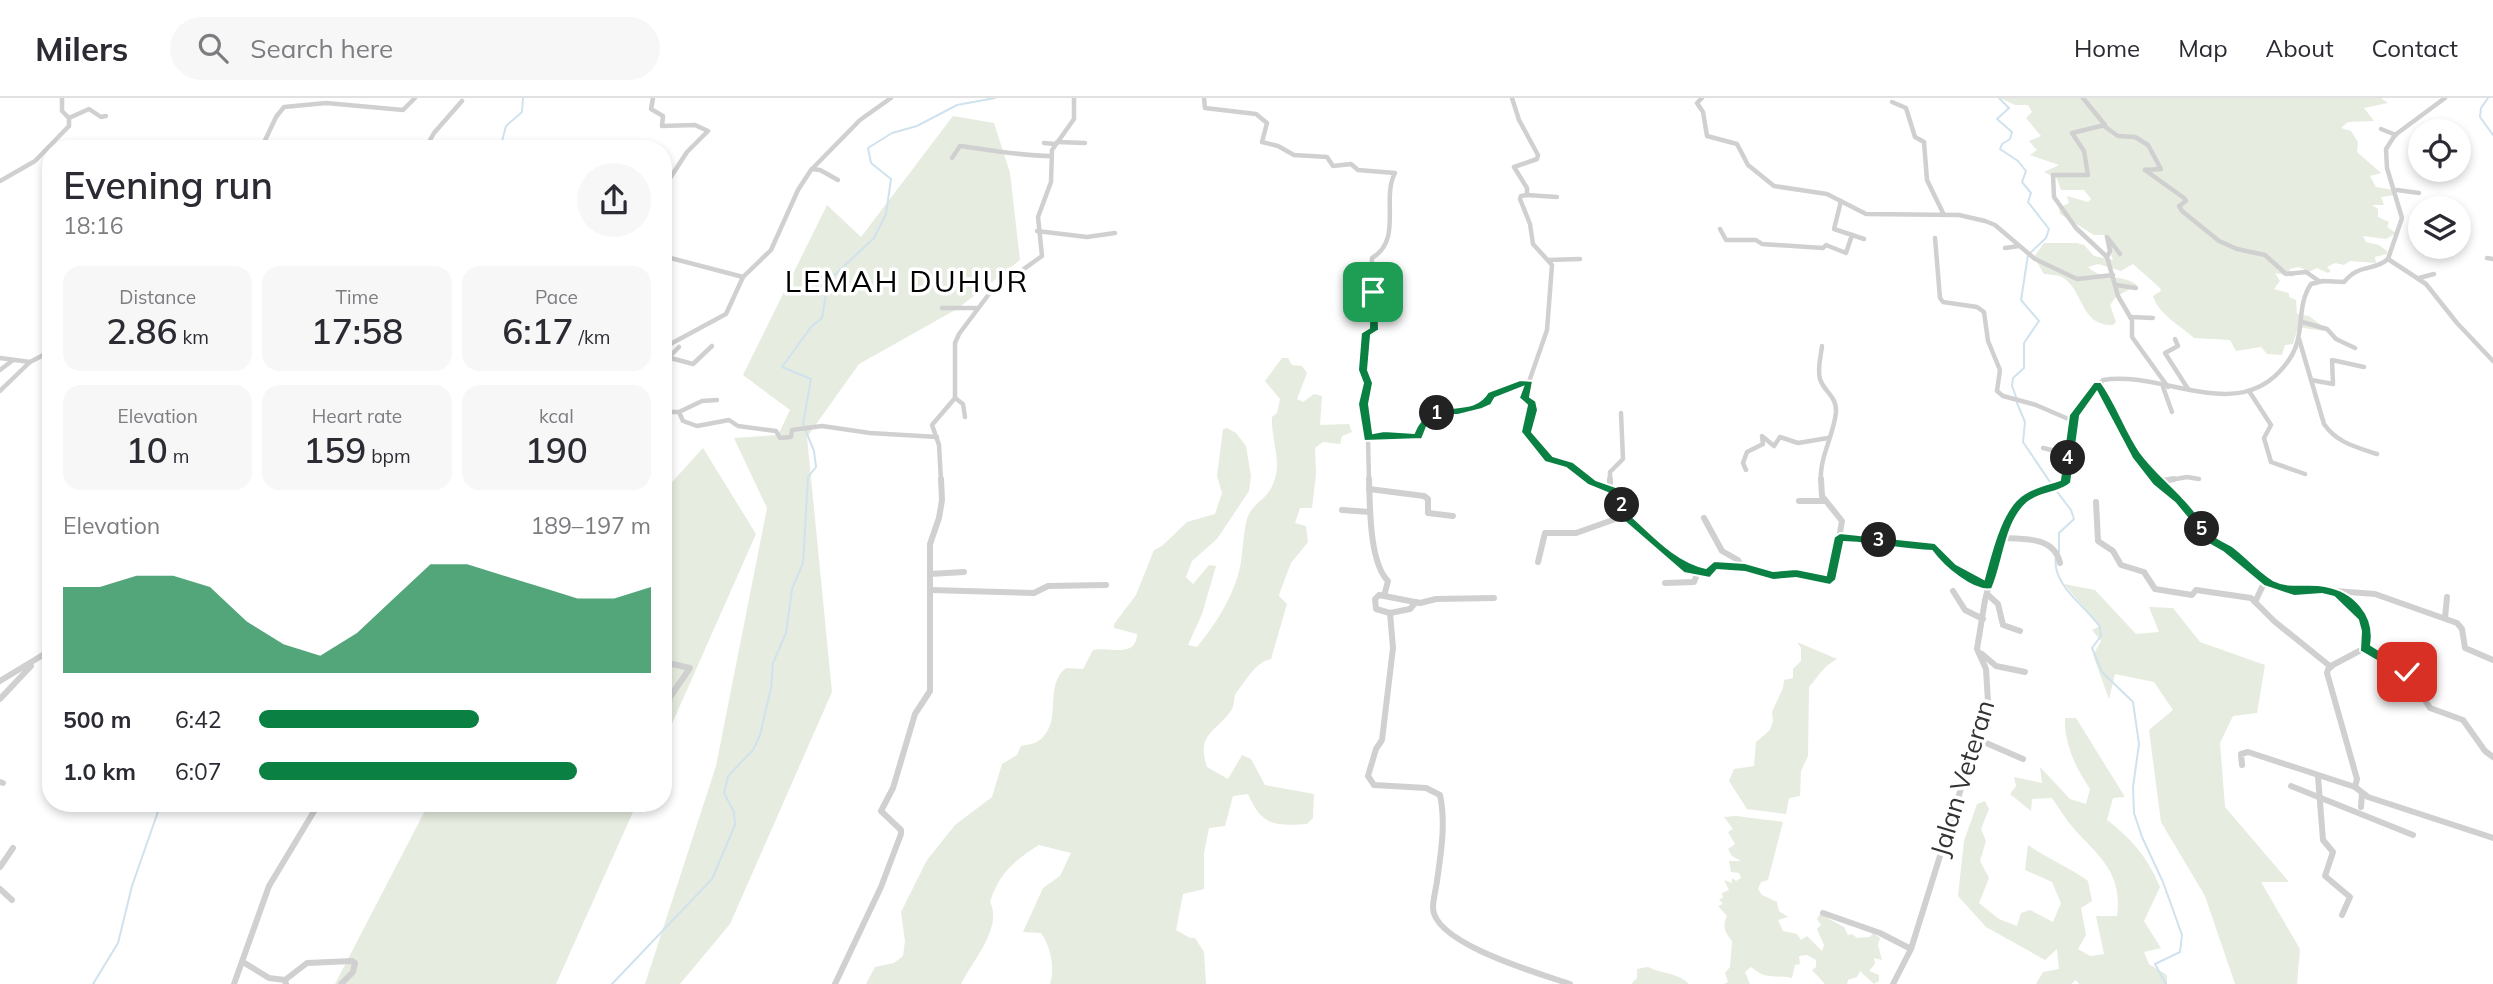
<!DOCTYPE html>
<html lang="en">
<head>
<meta charset="utf-8">
<style>
	body { margin:0; font-family:Mulish,sans-serif; background:#f7f7f7; color:#2b2b33; height:100vh; display:flex; flex-direction:column; font-size:26px; white-space:nowrap }
	* { box-sizing:border-box; margin:0 }
	p { font-size:23px; color:#7c7c81 }
	.icon { flex:none; width:38px; height:38px; fill:none; stroke:currentColor; stroke-width:2; stroke-linecap:round; stroke-linejoin:round }
	.map { position:relative; flex:1; overflow:hidden }
	.sheet { position:absolute; left:42px; top:42px; width:630px; height:672px; display:flex; flex-direction:column; background:#fff; border-radius:28px; box-shadow:0 4px 10px #0003 }
	.sheet>* { flex:none }
	.tools { position:absolute; left:2408px; top:21px; display:grid; gap:14px }
	.tools a { display:grid; place-items:center; width:63px; height:63px; border-radius:50%; background:#fff; box-shadow:0 4px 10px #0003; font-size:35px }
	.pin { position:absolute; display:grid; place-items:center; width:60px; height:60px; color:#fff; margin:-30px; border-radius:14px; box-shadow:0 4px 10px #0006 }
	.km { position:absolute; width:35px; height:35px; margin:-18px; border-radius:50%; background:#222; color:#fff; font-size:19px; line-height:35px; text-align:center }
	.round { display:grid; place-items:center; flex:none; width:74px; height:74px; border-radius:37px; background:#f7f7f7 }
	.headline { display:flex; align-items:center; justify-content:space-between; height:119px; padding:0 21px }
	h1 { font-size:38px; font-weight:600; line-height:52px }
	.figures { display:grid; grid-template-columns:repeat(3,1fr); gap:10px; height:119px; padding:7px 21px }
	.figures div { display:grid; align-content:center; border-radius:18px; background:#f7f7f7; text-align:center }
	.figures b { font-size:35px; font-weight:600 }
	.figures small { font-size:19px; font-weight:400 }
	.figures p { font-size:19px }
	.chart { height:196px; padding:14px 21px }
	.chart p { display:flex; justify-content:space-between }
	.chart svg { width:100%; height:126px; margin-top:7px; fill:#0b8043; opacity:.7 }
	ul { padding:0 21px; list-style:none; font-size:23px }
	li { display:grid; grid-template-columns:112px 84px 1fr; align-items:center; height:52px }
	li i { height:18px; border-radius:9px; background:#0b8043 }
	header { display:flex; align-items:center; gap:42px; box-sizing:border-box; height:98px; padding:0 35px; background:#fff; border-bottom:2px solid #e1e1e2 }
	header strong { font-size:33px }
	nav { display:flex; gap:38px; margin-inline-start:auto; font-size:24px }
	.search { width:490px; height:63px; background:#f7f7f7; display:flex; align-items:center; gap:18px; box-sizing:border-box; padding:0 24px; border-radius:38px; color:#7c7c81; font-size:26px }
	.map>svg:first-child { display:block }
	.green { fill:#e6ecdf }
	.lines { fill:none; stroke-linecap:round; stroke-linejoin:round }
	.stream { stroke:#cfe2ee; stroke-width:2 }
	.street-far1 { stroke:#d0d0d0; stroke-width:4.5 }
	.street { stroke:#d0d0d0; stroke-width:6 }
	.route { fill:#0b8043; stroke:#fff; stroke-width:2 }
	.labels { text-anchor:middle; dominant-baseline:central; stroke-width:7; stroke-linejoin:round; paint-order:stroke }
	.street-label { font-size:26px; fill:#333; stroke:#fff }
	.quarter-label { font-size:30px; letter-spacing:2px; fill:#000; stroke:#fff }
</style>
</head>
<body>
<header>
<strong>Milers</strong>
<div class="search"><svg class="icon" aria-label="search" viewBox="0 0 24 24"><circle cx="10" cy="10" r="6"/><path d="M15 15l6 6"/></svg>Search here</div>
<nav><a>Home</a><a>Map</a><a>About</a><a>Contact</a></nav>
</header>
<div class="map">
<svg width="2493" height="886" viewBox="0 0 2493 886">
	<rect width="100%" height="100%" fill="#fff"/>
	<g class="green">
		<path d="M2000 0H2381L2388 5 2364 10 2374 23 2348 24 2341 30 2351 33 2358 44 2357 54 2381 75 2370 78 2376 89 2393 92 2395 97 2381 99 2384 107H2372L2378 111V119L2389 124 2387 129 2396 135 2386 141 2363 138 2366 144 2379 147 2387 153V156L2375 159 2376 165 2350 163 2344 167 2335 165 2327 169 2331 173 2328 175 2317 170 2309 174 2299 169 2289 171 2294 179 2275 175 2280 183 2274 191 2289 195V199L2296 202 2297 216 2309 218 2325 230 2324 233 2298 229 2293 246 2285 247 2282 257 2267 256 2261 249 2236 253 2230 242 2194 240C2181 228 2159 217 2153 198L2161 193 2160 190 2133 166 2121 173 2098 166 2088 169C2103 184 2121 175 2137 187L2116 199 2110 207 2116 224 2113 227C2081 228 2083 194 2065 181 2059 176 2050 177 2044 176L2034 159 2044 145H2077L2084 147 2094 158 2113 162 2104 137H2094L2060 116 2059 110 2069 105 2067 98 2088 104 2091 101 2084 92H2061L2057 81 2044 74 2059 67 2030 57 2037 52 2029 43 2041 38 2026 20 2032 14 2028 7H2015Z"/>
		<polygon points="953,18 994,25 1010,75 1020,162 957,211 859,266 807,339 832,594 730,826 680,886 645,886 716,668 767,410 734,340 778,337 790,312 743,277 827,107 861,139"/>
		<path d="M1282 260H1288L1292 267 1302 268 1307 275 1297 301 1303 304 1314 296 1322 298 1320 327 1349 326 1352 334 1342 338 1340 346 1323 344 1315 350 1316 376 1312 410H1300L1295 425 1306 428 1308 444 1291 465 1280 494 1279 498 1287 506 1271 561C1255 564 1246 583 1236 595 1233 600 1235 606 1232 611 1219 633 1195 634 1207 669L1228 681 1242 657 1251 661 1265 687 1314 696 1313 720 1307 726C1274 728 1262 728 1248 696L1233 698 1225 728 1209 730 1204 755V791L1183 796 1176 832 1190 840H1195L1204 854 1206 886H1050C1055 870 1051 849 1041 835L1023 834 1043 790 1060 778 1071 755 1039 747C1015 762 999 775 990 804 1003 830 972 863 961 886H866L875 869 894 865 903 858 905 843 901 814 927 762 955 727 992 699 1002 666 1017 657 1021 648C1026 646 1032 647 1037 644 1065 626 1042 589 1066 570L1083 571 1093 552C1110 548 1136 561 1137 536L1114 530V526L1136 497 1154 452 1162 448 1187 424 1215 416 1222 395 1217 378 1223 331 1227 330 1236 335 1246 348 1251 378 1249 393 1217 441 1192 463 1186 479 1193 486 1209 467 1216 468 1202 516 1188 547 1197 549C1217 525 1236 494 1241 464 1243 452 1244 425 1249 416 1259 399 1269 403 1276 377 1280 360 1271 339 1272 319L1277 315 1280 301 1265 283Z"/>
		<polygon points="703,350 756,436 663,646 663,394"/>
		<polygon points="2064,486 2095,492 2136,536 2159,534 2149,509 2173,510 2200,544 2265,567 2257,615 2233,618 2220,645 2225,709 2289,784 2261,784 2300,851 2297,886 2235,886 2205,798 2161,724 2149,632 2173,612 2154,584 2115,576 2109,601 2093,557 2101,543 2092,532 2100,528"/>
		<path d="M1797 544 1837 561C1821 570 1820 577 1809 589L1808 658 1801 673 1800 698 1789 700 1786 716 1747 711 1729 683 1734 671 1754 668 1756 644 1770 632 1773 623 1772 614 1783 590 1784 582 1793 580V571L1801 563V550Z"/>
		<path d="M2065 620H2076L2125 699 2113 700 2107 722C2132 741 2148 760 2160 789L2144 823 2161 850 2144 854 2149 866 2167 877V886H2079L2076 882 2071 886H2036L2043 874 2059 871 2057 851 2045 862 1986 829 1958 798 1964 743 1977 706 1985 703 1989 711 1981 731 1986 743 1980 763 1989 780 1979 805 1999 821 2017 828 2021 815 2030 812 2053 824 2061 805 2052 784 2025 772 2028 747C2048 761 2069 769 2088 783L2092 803 2081 810 2086 837 2078 851 2090 858 2104 856 2096 818H2117C2123 776 2100 759 2075 732 2066 722 2059 710 2052 700L2032 701 2031 713 2010 696 2016 688 2014 679 2042 685 2040 669 2070 701 2086 706 2090 691C2076 670 2064 646 2065 620Z"/>
		<polygon points="429,705 637,705 556,886 335,886"/>
		<path d="M1736 718 1783 724 1768 782 1761 784 1758 791 1762 797 1777 804 1779 813 1788 819 1778 822 1783 833 1797 836 1801 842 1807 838 1822 853 1824 847 1817 831 1821 827 1817 821 1820 816 1844 829 1848 837 1852 836 1857 840 1870 839 1873 835 1880 840 1878 847 1882 862 1874 860 1875 866 1869 873 1879 877V883L1874 886 1860 873 1857 879 1848 882 1847 886H1825L1812 872 1816 869V862L1807 857 1799 858 1800 866 1795 867 1792 880C1775 876 1767 883 1751 869L1745 874 1750 886H1724L1728 884 1725 875 1730 869 1732 843C1725 835 1722 828 1727 818L1718 808 1723 806 1719 801 1723 800 1722 795 1729 792 1724 782 1732 785V780L1736 783 1741 780 1739 775 1731 774 1729 763H1741L1732 758 1728 751 1735 746 1728 734 1733 731 1724 719Z"/>
		<path d="M1648 869C1662 876 1677 874 1689 886H1631L1637 880V871Z"/>
	</g>
	<g class="lines">
		<g class="stream">
			<polyline points="1999,0 2009,10 1997,21 2012,34 2010,41 2002,46 2000,51 2018,63 2026,73 2022,84 2031,95 2028,104 2049,131 2046,140 2028,157 2021,202 2039,223 2024,245 2024,270 2013,280 2012,288 2016,299"/>
			<polyline points="2488,0 2481,10 2480,19 2493,37"/>
			<polyline points="496,51 502,43 506,28 522,14 523,0"/>
			<polyline points="2017,305 2025,324 2023,344 2052,387"/>
			<polyline points="2055,391 2071,412 2074,421 2059,435 2059,454"/>
			<path d="M2056 458C2051 487 2085 507 2100 529L2101 538 2092 550 2102 574 2133 604 2139 646 2133 689 2134 715 2142 739 2163 784 2182 837 2180 854 2155 866 2166 886"/>
			<polyline points="93,886 118,845 132,788 161,705"/>
			<polyline points="612,886 712,781 735,727 734,714 724,695 728,678 753,652 760,637 771,590 773,565 786,535 792,491 803,465 808,379 816,369 814,353 803,326 811,281 782,269 811,229 822,220 828,183 874,140 886,116 891,81 871,65 868,50 892,35 917,28 957,7 995,0"/>
		</g>
		<g class="street-far1">
			<polyline points="653,0 651,11 663,18 662,28 695,27 708,33 687,54 663,91"/>
			<path d="M1204 0 1205 10 1256 16 1267 25 1262 44 1278 48 1294 57 1327 59 1333 68 1351 66 1358 72 1395 75C1381 101 1403 142 1372 160L1371 183 1375 188 1372 216 1374 232 1366 235 1363 275 1368 285 1363 306 1368 340 1369 383"/>
			<polyline points="1512,0 1519,22 1538,57 1537,61 1514,69 1527,90 1527,97 1521,98 1520,101 1530,126 1533,146 1552,167 1547,232 1524,298 1533,306 1531,324 1526,334 1549,361 1572,369 1589,383"/>
			<polyline points="1702,0 1697,5 1703,14 1707,38 1737,46 1748,67 1774,88 1827,96 1866,116 1959,117 1985,123 1995,127 2035,161 2077,181 2113,177"/>
			<polyline points="2083,0 2105,27 2072,35 2084,53 2088,77 2053,77 2054,99 2076,130 2107,159 2118,198 2132,222 2132,239 2168,289"/>
			<polyline points="1892,4 1906,10 1915,39 1924,44 1927,82 1944,117"/>
			<polyline points="69,20 89,11 101,19 106,18"/>
			<polyline points="2104,28 2118,38 2135,39 2148,47 2161,71 2145,72"/>
			<polyline points="2381,31 2396,37"/>
			<polyline points="1057,44 1085,45"/>
			<polyline points="1044,45 1055,46"/>
			<polyline points="261,51 276,19 284,9 326,5 403,12 415,0"/>
			<polyline points="425,51 434,35 462,3"/>
			<path d="M952 60 960 48C991 52 1020 58 1051 58"/>
			<polyline points="812,71 820,72 838,82"/>
			<polyline points="2145,72 2184,100 2186,103 2179,108 2182,113 2219,143 2237,151 2265,157 2286,176 2306,174 2319,183"/>
			<polyline points="0,83 35,63 69,28 69,20 62,13 62,0"/>
			<polyline points="2397,92 2419,95"/>
			<polyline points="1527,97 1557,99"/>
			<polyline points="1841,103 1834,131 1864,141"/>
			<polyline points="1720,131 1726,142 1756,142 1762,146 1823,150 1826,147 1846,155 1852,137"/>
			<polyline points="1037,133 1087,139 1115,135"/>
			<polyline points="1935,140 1940,200 1943,204 1977,209 1984,214 1988,243 2000,272 1997,293 2003,298 2036,307 2073,323"/>
			<polyline points="2005,150 2019,148"/>
			<polyline points="663,158 743,179"/>
			<polyline points="2107,159 2110,153 2107,139 2120,156"/>
			<polyline points="2487,160 2493,161"/>
			<polyline points="2388,161 2426,186 2457,225 2493,263"/>
			<polyline points="1548,162 1580,161"/>
			<polyline points="2419,180 2434,176"/>
			<polyline points="2116,187 2136,190"/>
			<polyline points="942,210 976,210"/>
			<polyline points="2130,219 2153,220"/>
			<polyline points="2302,224 2327,231 2336,241 2355,250"/>
			<polyline points="2175,241 2178,248 2165,255 2188,291"/>
			<path d="M2299 241 2324 326C2337 345 2356 349 2377 356"/>
			<polyline points="663,250 726,216 743,179 771,152 798,92 811,72 860,22 891,0"/>
			<polyline points="663,258 693,266 712,248"/>
			<polyline points="669,259 679,249"/>
			<polyline points="0,260 30,264"/>
			<polyline points="0,272 13,262"/>
			<polyline points="2311,282 2333,286 2332,262 2364,269"/>
			<polyline points="2098,287 2112,307 2125,339 2156,383"/>
			<polyline points="2163,289 2172,314"/>
			<polyline points="0,293 30,264 51,253"/>
			<polyline points="2249,293 2271,327 2264,340 2271,364 2305,376"/>
			<polyline points="955,300 963,306 965,319"/>
			<polyline points="663,314 679,314 683,323 697,328 729,322 738,328 776,333 780,340 791,339 792,332 822,328 870,335 937,339"/>
			<polyline points="679,314 702,303 717,302"/>
			<polyline points="1368,340 1384,337 1418,339 1425,326 1433,318 1475,310 1484,305 1492,296 1529,286"/>
			<polyline points="2043,350 2068,356"/>
			<polyline points="1746,372 1743,365 1747,354 1763,346 1762,338 1774,348 1780,339 1798,345 1828,340"/>
			<polyline points="941,383 939,347 932,327 955,300 955,245 959,236 989,196 1042,158 1038,119 1051,84 1052,52 1074,21 1074,0"/>
			<polyline points="1610,383 1610,374 1623,361 1621,315"/>
			<path d="M1821 383C1819 360 1834 337 1836 314 1837 298 1824 294 1820 281 1817 271 1821 258 1822 248"/>
			<path d="M2065 383 2075 318 2103 282C2165 271 2246 334 2292 257 2305 235 2296 208 2311 186L2323 183 2344 184C2360 165 2373 174 2388 161L2402 120 2387 70 2386 51 2395 37 2445 0"/>
			<polyline points="2164,383 2187,379 2199,381"/>
		</g>
		<g class="street">
			<path d="M1369 381C1370 407 1369 464 1388 483L1384 498"/>
			<polyline points="1587,381 1610,391 1620,401 1620,414 1685,469 1710,475 1714,467 1745,470 1773,478 1796,475 1832,481 1842,423 1822,398 1821,381"/>
			<polyline points="1610,381 1610,391"/>
			<polyline points="2155,381 2179,403 2213,443 2227,451 2265,483 2294,494 2327,492 2344,500 2358,512 2366,525 2367,541 2363,551 2329,569 2327,575 2357,681 2355,689"/>
			<polyline points="2157,384 2174,381"/>
			<polyline points="1369,391 1424,398 1428,401 1428,415 1453,418"/>
			<polyline points="1799,403 1825,403"/>
			<polyline points="2096,404 2098,443 2113,453 2121,467 2144,474 2155,491 2192,497 2196,492 2251,500 2274,523 2331,569"/>
			<polyline points="1342,412 1370,414"/>
			<polyline points="1704,420 1722,453 1738,462 1742,469"/>
			<polyline points="1840,439 1935,449 1949,468 1988,488"/>
			<path d="M2001 440C2023 441 2054 438 2060 465"/>
			<polyline points="1538,464 1545,435 1576,435 1624,418"/>
			<polyline points="930,476 964,474"/>
			<polyline points="1665,485 1694,484 1698,474"/>
			<polyline points="930,492 1034,495 1048,488 1106,487"/>
			<polyline points="1953,493 1965,512 1983,521"/>
			<polyline points="2335,493 2375,496 2457,525 2462,531 2465,550 2493,562"/>
			<polyline points="1987,496 1998,506 2003,527 2020,533"/>
			<path d="M1494 500 1436 501 1420 505 1379 497 1375 501 1376 511 1390 515 1393 550 1382 642 1376 651 1368 678 1374 687 1426 690 1440 697C1446 725 1441 755 1437 783 1436 791 1433 801 1433 810 1434 846 1541 876 1570 886"/>
			<polyline points="2255,504 2265,483"/>
			<polyline points="1390,515 1410,511 1416,504"/>
			<polyline points="2445,520 2447,499"/>
			<polyline points="2364,549 2407,574 2430,610 2463,622 2485,653 2493,659"/>
			<polyline points="1982,556 1996,568 2025,574"/>
			<polyline points="663,564 690,570 670,599 663,643"/>
			<polyline points="0,583 51,552"/>
			<polyline points="0,601 31,568"/>
			<polyline points="1977,641 2023,661"/>
			<polyline points="2242,667 2241,656 2248,654 2355,689 2368,699 2493,740"/>
			<polyline points="2318,679 2323,742 2333,754 2325,778 2350,799 2342,817"/>
			<polyline points="0,684 3,685"/>
			<polyline points="2291,688 2413,737"/>
			<polyline points="348,705 352,706"/>
			<polyline points="2361,709 2362,696"/>
			<polyline points="0,769 13,750"/>
			<polyline points="0,791 12,802"/>
			<polyline points="1823,815 1880,835 1911,851"/>
			<polyline points="243,864 269,880 285,882 286,886"/>
			<polyline points="285,882 307,865 352,863 355,865 353,874 341,886"/>
			<polyline points="234,886 269,788 319,705"/>
			<polyline points="835,886 881,789 901,736 901,732 881,713 893,690 915,616 930,593 930,446 939,420 942,402 941,381"/>
			<polyline points="1893,886 1911,851 1988,604 1986,571 1977,551 1985,502 2001,440 2020,405 2030,397 2065,385 2066,381"/>
		</g>
	</g>
	<path class="route" d="M1370 191 1378 194 1379 232 1371 237 1368 272 1373 285 1369 306 1373 335 1384 333 1414 335C1430 293 1470 324 1488 294L1520 282 1533 283 1530 299 1536 303 1538 312 1532 334 1553 358 1573 364 1596 382 1616 389 1626 401V413C1650 434 1675 464 1706 470L1714 463 1745 465 1773 473 1796 471 1826 477 1834 439 1840 435 1935 445 1956 466 1984 481C1991 456 2001 410 2024 396 2034 389 2048 386 2060 382L2069 317 2094 284H2101C2117 306 2125 332 2140 354 2153 372 2168 384 2183 400 2194 411 2203 425 2214 437 2219 442 2226 444 2232 448 2246 458 2258 473 2273 482 2291 491 2306 484 2325 488 2354 493 2376 517 2371 547L2413 574 2407 579 2403 578 2360 553 2361 533 2358 522 2334 499 2322 496 2294 498 2264 488 2223 454 2209 446 2175 405 2153 387 2132 360 2097 294 2080 318 2071 385C2060 396 2039 394 2027 405 2004 426 2004 465 1992 491 1973 495 1943 468 1932 453 1902 452 1874 445 1844 444L1836 482 1830 487 1796 480 1773 482 1745 474 1717 472 1710 480 1684 475 1617 417 1615 402 1608 395 1588 387 1566 370 1545 364 1521 334 1527 307 1519 300 1523 289 1495 300 1491 307 1482 311 1458 317H1443L1428 326 1422 341 1364 343 1358 306 1363 285 1358 272 1361 235 1369 230Z"/>
	<g class="labels">
		<g class="street-label">
			<text transform="translate(1962 680) rotate(-73)">Jalan Veteran</text>
		</g>
		<g class="quarter-label">
			<text x="907" y="183">LEMAH DUHUR</text>
		</g>
	</g>
</svg>
<div class="tools">
<a><svg class="icon" aria-label="locate" viewBox="0 0 24 24"><circle cx="12" cy="12" r="6"/><path d="M12 2v4M12 18v4M2 12h4M18 12h4"/></svg></a>
<a><svg class="icon" aria-label="layers" viewBox="0 0 24 24"><path d="M12 4l9 5-9 5-9-5zM3 14l9 5 9-5"/></svg></a>
</div>
<div class="pin" style="left:1373px;top:194px;background:#1e9e55"><svg class="icon" aria-label="arrive" viewBox="0 0 24 24"><path d="M6 21V4h12l-3 4 3 4H6"/></svg></div>
<div class="pin" style="left:2407px;top:574px;background:#d93025"><svg class="icon" aria-label="check" viewBox="0 0 24 24"><path d="M5 12l5 5 9-10"/></svg></div>
<b class="km" style="left:1437px;top:315px">1</b>
<b class="km" style="left:1622px;top:407px">2</b>
<b class="km" style="left:1879px;top:442px">3</b>
<b class="km" style="left:2068px;top:360px">4</b>
<b class="km" style="left:2202px;top:431px">5</b>
<section class="sheet">
<div class="headline"><div><h1>Evening run</h1><p>18:16</p></div><a class="round"><svg class="icon" aria-label="share" viewBox="0 0 24 24"><path d="M12 15V3M7 8l5-5 5 5M5 13v7h14v-7"/></svg></a></div>
<div class="figures">
<div><p>Distance</p><b>2.86<small> km</small></b></div>
<div><p>Time</p><b>17:58</b></div>
<div><p>Pace</p><b>6:17<small> /km</small></b></div>
</div>
<div class="figures">
<div><p>Elevation</p><b>10<small> m</small></b></div>
<div><p>Heart rate</p><b>159<small> bpm</small></b></div>
<div><p>kcal</p><b>190</b></div>
</div>
<div class="chart"><p><span>Elevation</span>189–197 m</p>
<svg viewBox="0 0 160 44" preserveAspectRatio="none"><path d="M0 44V14L10 14L20 10L30 10L40 14L50 26L60 34L70 38L80 30L90 18L100 6L110 6L120 10L130 14L140 18L150 18L160 14V44z"/></svg>
</div>
<ul>
<li><b>500 m</b>6:42<i style="width:56%"></i></li>
<li><b>1.0 km</b>6:07<i style="width:81%"></i></li>
</ul>
</section>
</div>
</body>
</html>
